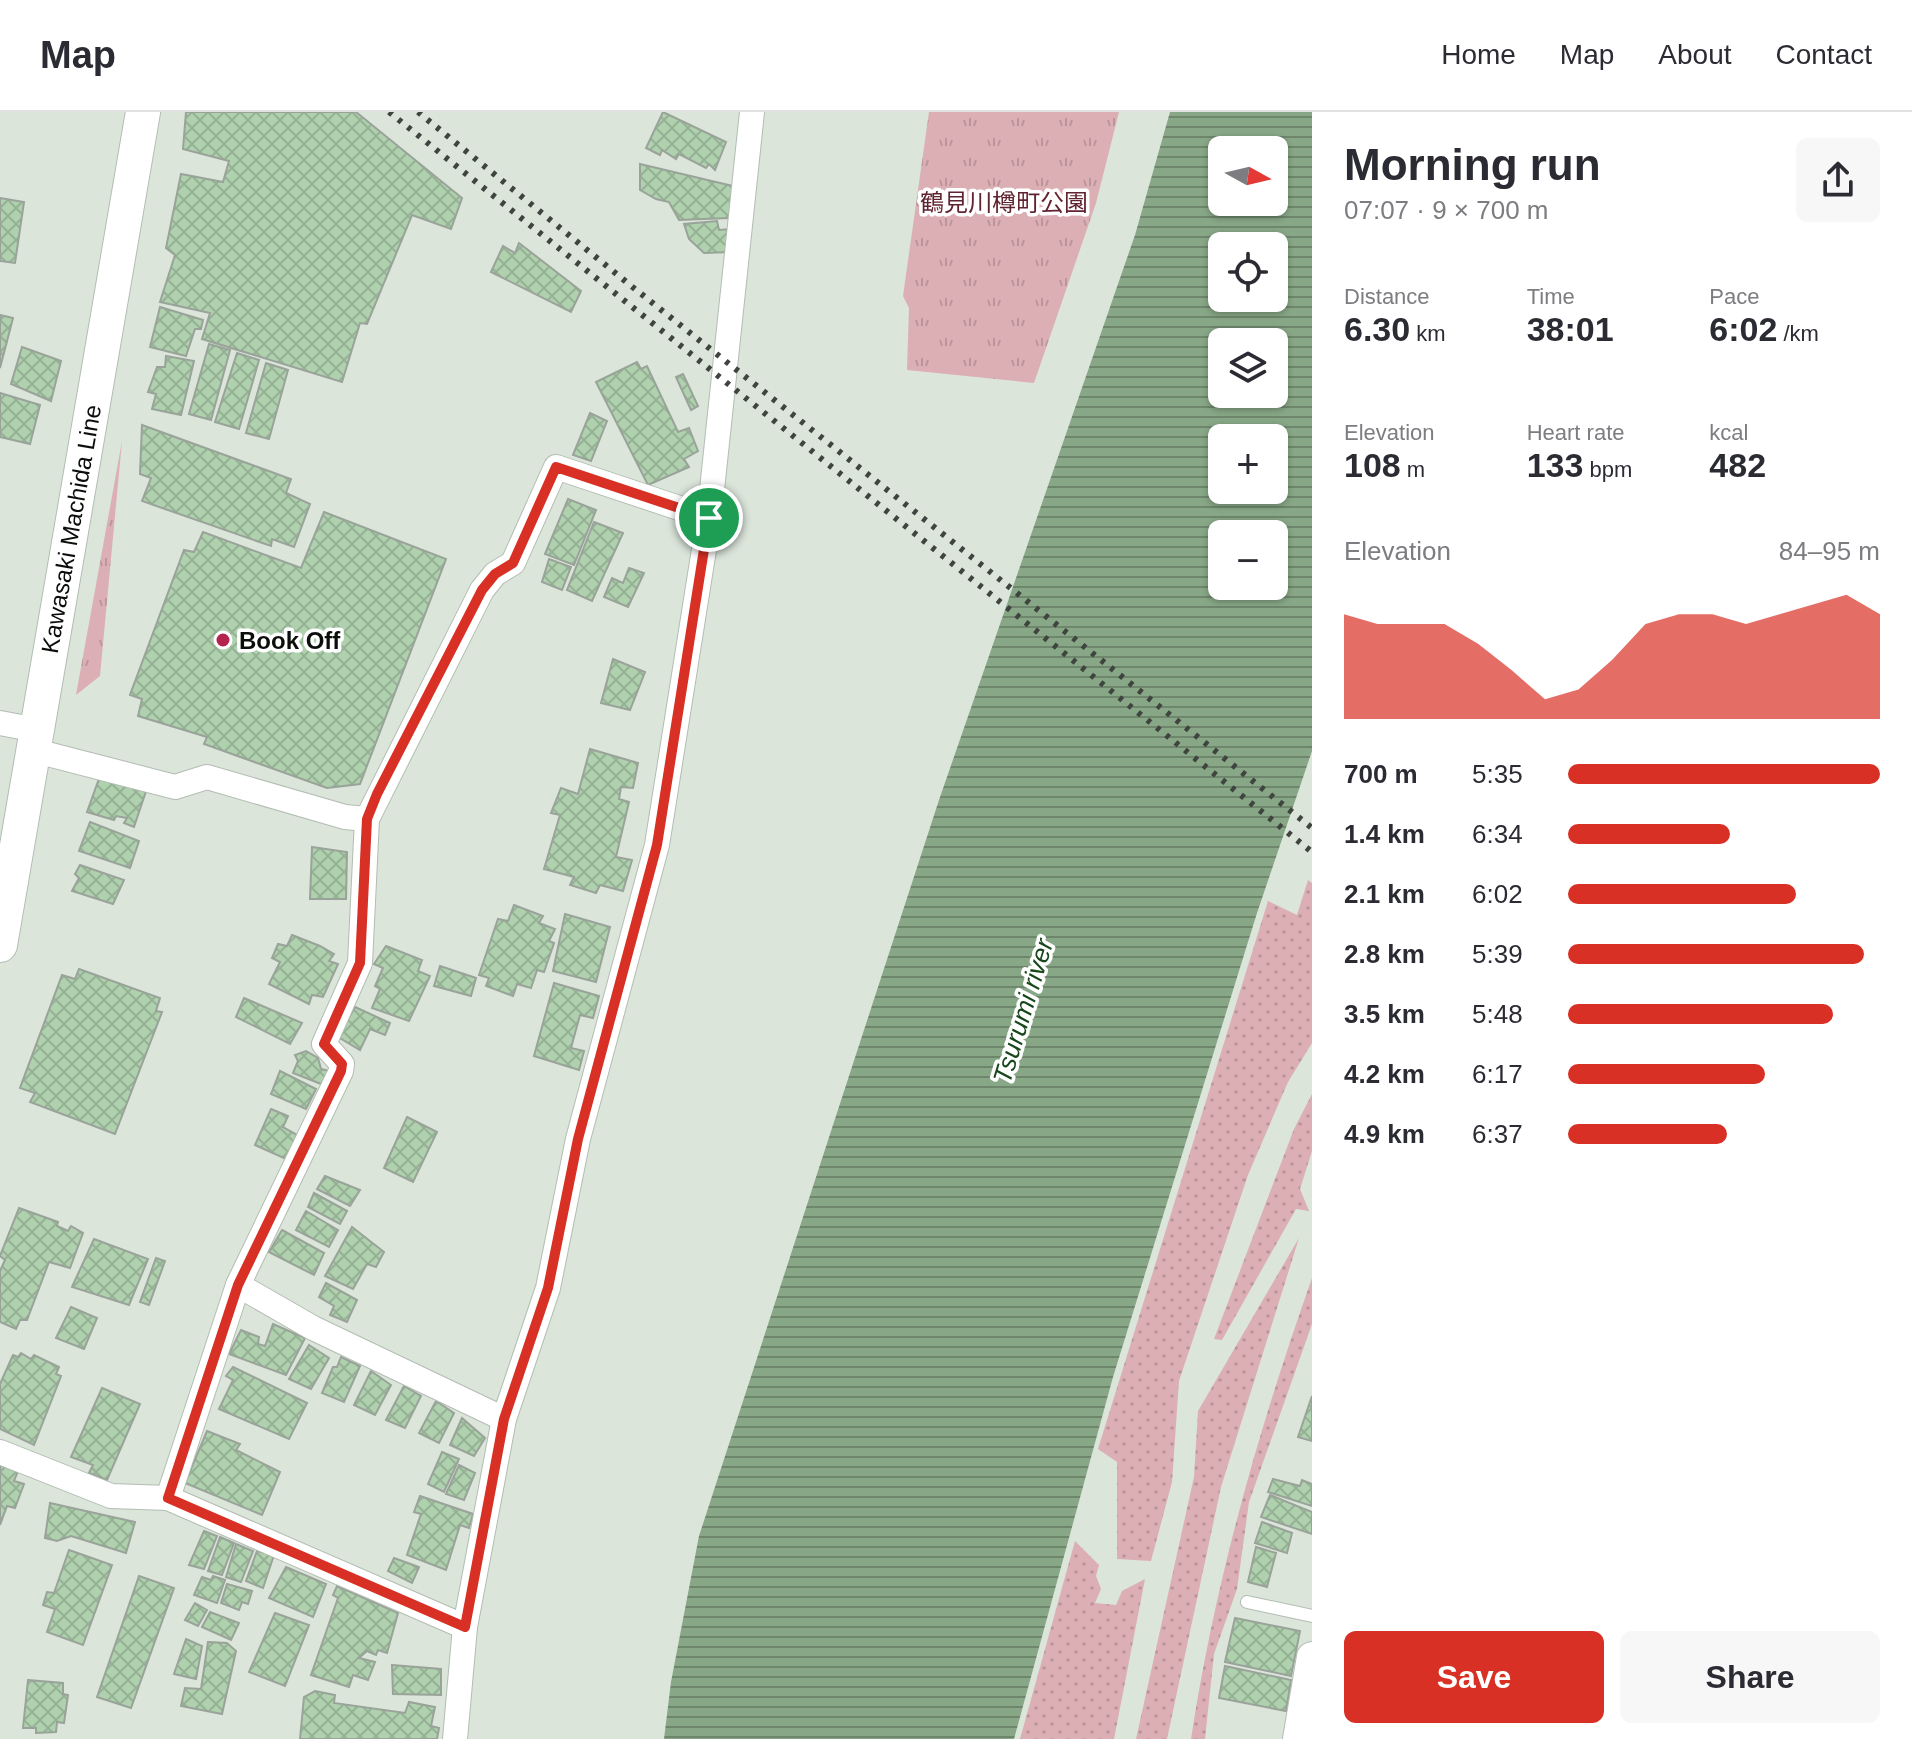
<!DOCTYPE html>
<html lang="en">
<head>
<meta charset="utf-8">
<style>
	body { margin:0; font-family:Helvetica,"Noto Sans JP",sans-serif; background:#f7f7f7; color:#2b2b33; height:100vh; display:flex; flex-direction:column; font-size:30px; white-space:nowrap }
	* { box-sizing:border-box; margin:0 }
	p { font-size:26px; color:#7c7c81 }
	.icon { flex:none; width:44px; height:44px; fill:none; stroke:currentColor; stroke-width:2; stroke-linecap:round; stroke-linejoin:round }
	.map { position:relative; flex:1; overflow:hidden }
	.sheet { display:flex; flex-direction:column; background:#fff; width:600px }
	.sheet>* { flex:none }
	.needle { width:52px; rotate:98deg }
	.buttons { position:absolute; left:1208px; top:24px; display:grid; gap:16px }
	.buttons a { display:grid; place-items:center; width:80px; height:80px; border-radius:12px; background:#fff; box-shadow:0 2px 6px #0004; font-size:40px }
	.pin { position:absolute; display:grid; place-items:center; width:68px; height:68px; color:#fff; margin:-34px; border:4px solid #fff; border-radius:50%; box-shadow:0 2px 8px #0007 }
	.round { display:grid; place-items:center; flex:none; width:84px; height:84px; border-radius:12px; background:#f7f7f7 }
	.headline { display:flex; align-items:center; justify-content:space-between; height:136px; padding:0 32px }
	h1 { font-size:44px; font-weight:600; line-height:60px }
	.metrics { display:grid; grid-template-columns:repeat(3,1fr); gap:12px; height:136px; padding:8px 32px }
	.metrics div { display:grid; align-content:center }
	.metrics b { font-size:34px; font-weight:600 }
	.metrics small { font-size:22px; font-weight:400 }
	.metrics p { font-size:22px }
	.chart { height:224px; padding:16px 32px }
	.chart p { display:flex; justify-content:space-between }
	.chart svg { width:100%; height:144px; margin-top:8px; fill:#d93025; opacity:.7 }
	.cta { display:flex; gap:16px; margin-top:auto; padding:16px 32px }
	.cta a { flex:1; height:92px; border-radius:12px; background:#d93025; color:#fff; font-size:32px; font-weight:600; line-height:92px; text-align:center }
	.cta a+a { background:#f7f7f7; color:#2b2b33 }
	ul { padding:0 32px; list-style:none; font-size:26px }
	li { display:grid; grid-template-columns:128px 96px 1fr; align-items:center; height:60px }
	li i { height:20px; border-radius:10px; background:#d93025 }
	header { display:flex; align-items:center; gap:48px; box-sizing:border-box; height:112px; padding:0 40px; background:#fff; border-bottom:2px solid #e1e1e2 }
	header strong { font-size:38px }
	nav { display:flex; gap:44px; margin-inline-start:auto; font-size:28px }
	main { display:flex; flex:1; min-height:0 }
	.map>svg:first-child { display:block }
	.grass { fill:url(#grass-dots) }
	.park { fill:url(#park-tufts) }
	.water { fill:url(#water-rules); fill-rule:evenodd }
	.building { fill:url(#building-cross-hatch); stroke:#99a399; stroke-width:2 }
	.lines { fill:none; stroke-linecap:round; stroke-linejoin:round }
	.service-casing { stroke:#b3bdb3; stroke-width:14 }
	.minor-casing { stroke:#b3bdb3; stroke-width:26 }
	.tertiary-casing { stroke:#b3bdb3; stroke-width:32 }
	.secondary-casing { stroke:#b3bdb3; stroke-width:36 }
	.service { stroke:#fff; stroke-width:12 }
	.minor { stroke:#fff; stroke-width:24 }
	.tertiary { stroke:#fff; stroke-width:30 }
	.secondary { stroke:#fff; stroke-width:34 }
	.rail { stroke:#3f443f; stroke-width:6; stroke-dasharray:4 8; stroke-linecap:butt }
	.route-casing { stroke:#fff; stroke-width:16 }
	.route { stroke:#d93025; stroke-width:10 }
	.poi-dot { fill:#b5244e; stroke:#fff; stroke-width:3 }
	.labels { text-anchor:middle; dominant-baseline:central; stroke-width:7; stroke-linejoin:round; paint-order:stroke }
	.park-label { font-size:24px; fill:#602330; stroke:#fff }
	.street-label { font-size:24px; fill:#0b0e0b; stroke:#fff }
	.poi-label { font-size:24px; font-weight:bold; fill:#0b0e0b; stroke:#fff; text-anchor:start }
	.water-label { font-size:26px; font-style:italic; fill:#17471a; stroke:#fff }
</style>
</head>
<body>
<header>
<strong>Map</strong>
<nav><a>Home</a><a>Map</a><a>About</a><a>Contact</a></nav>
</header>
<main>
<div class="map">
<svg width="1312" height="1627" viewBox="0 0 1312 1627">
	<defs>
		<pattern id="grass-dots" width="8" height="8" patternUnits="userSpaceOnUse" patternTransform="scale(2)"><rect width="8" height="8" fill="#dcafb5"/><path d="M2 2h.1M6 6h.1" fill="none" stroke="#bb959a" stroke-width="1.8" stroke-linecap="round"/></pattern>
		<pattern id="park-tufts" width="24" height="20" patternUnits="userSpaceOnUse" patternTransform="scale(2)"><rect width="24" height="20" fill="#dcafb5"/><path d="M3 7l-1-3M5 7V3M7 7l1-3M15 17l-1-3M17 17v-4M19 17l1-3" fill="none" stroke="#bb959a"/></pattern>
		<pattern id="water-rules" width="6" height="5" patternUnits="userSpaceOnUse" patternTransform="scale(2)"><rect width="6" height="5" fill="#87a786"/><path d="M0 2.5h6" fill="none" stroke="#6d866c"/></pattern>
		<pattern id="building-cross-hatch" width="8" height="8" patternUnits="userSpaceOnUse" patternTransform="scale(2)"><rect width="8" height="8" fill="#afd1ae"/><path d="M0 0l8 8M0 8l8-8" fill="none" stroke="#95b294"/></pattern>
	</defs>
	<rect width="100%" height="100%" fill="#dbe5da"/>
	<g class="grass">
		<polygon points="1308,768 1312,771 1312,931 1288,970 1248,1063 1179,1269 1172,1370 1151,1449 1117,1447 1117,1350 1098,1337 1268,789 1297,803"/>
		<polygon points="1312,982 1312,1039 1300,1077 1309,1099 1296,1097 1222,1228 1214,1227 1294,1017"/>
		<polygon points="1299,1126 1221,1375 1167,1627 1136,1627 1194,1365 1198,1299"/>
		<path d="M1312 1166V1212L1249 1390 1237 1477 1214 1542 1205 1627H1191C1215 1469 1259 1316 1312 1166Z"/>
		<polygon points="1075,1429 1099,1453 1096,1464 1101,1477 1095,1491 1116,1493 1122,1479 1145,1467 1114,1627 1020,1627"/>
	</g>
	<g class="park">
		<polygon points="929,0 1119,0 1096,91 1034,271 907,258 909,196 903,184"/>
		<polygon points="122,329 100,564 76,583"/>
	</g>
	<path class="water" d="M1170 0H1312V639L1257 801 1113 1265 1014 1627H664L671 1570 699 1424 939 688 1135 123ZM1222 38H1274V90H1222ZM1222 134H1274V186H1222ZM1222 230H1274V282H1222ZM1222 326H1274V378H1222ZM1222 422H1274V474H1222Z"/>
	<g class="building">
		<polygon points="186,0 356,0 462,86 451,117 412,103 367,212 360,211 342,270 202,227 210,201 160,190 175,143 166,136 181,62 223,70 229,49 183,37"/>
		<polygon points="663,0 726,30 715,58 709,52 706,56 679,42 676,47 662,38 660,43 646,36"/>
		<polygon points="640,52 733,74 729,106 679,108 669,90 656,87 640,78"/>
		<polygon points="0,86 24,90 15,151 0,149"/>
		<polygon points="717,109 719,118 730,117 730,140 704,141 689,127 684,112"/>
		<polygon points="519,131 581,179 571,200 491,160 503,134 515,141"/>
		<polygon points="160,195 203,208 201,217 195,217 186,244 150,235"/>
		<polygon points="0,203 13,206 0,256"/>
		<polygon points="209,232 230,238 211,308 189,302"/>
		<polygon points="22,235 61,249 51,289 11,272"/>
		<polygon points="237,241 259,248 239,317 215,310"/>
		<polygon points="166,244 194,249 181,303 152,297 156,282 148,280 157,255 165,255"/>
		<polygon points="637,250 641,257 647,254 678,320 689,316 698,339 684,347 689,355 648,373 596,270"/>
		<polygon points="266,251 288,258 269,327 246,321"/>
		<polygon points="683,262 698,294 691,298 676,265"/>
		<polygon points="0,281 40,293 30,332 0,325"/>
		<polygon points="590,301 607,309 591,349 573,343"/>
		<polygon points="142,313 291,367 286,381 310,392 294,435 272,427 271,434 142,389 151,366 140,362"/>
		<polygon points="568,387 596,398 574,453 545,442"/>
		<polygon points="324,400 446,447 360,672 327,676 204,632 207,625 138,604 142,587 130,583 184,438 194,440 203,420 301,456"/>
		<polygon points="594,410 623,421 592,489 567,478"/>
		<polygon points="549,447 571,455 562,478 542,470"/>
		<polygon points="629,456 644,461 628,495 604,485 612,466 623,471"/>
		<polygon points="613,547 645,560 630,598 601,591"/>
		<polygon points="590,637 638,651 633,676 621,675 619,687 629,690 616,745 632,748 623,779 600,773 596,781 570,773 574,765 544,757 560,703 551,701 561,676 578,682"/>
		<polygon points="101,661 146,679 134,715 124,711 127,706 116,704 114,708 87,700"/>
		<polygon points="90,710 139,729 130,756 79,739"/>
		<polygon points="312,735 347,740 346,787 310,787"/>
		<polygon points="80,753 124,768 113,792 72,779 79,766 75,762"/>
		<polygon points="514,793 543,804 539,811 555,817 549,829 554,831 544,860 537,858 531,876 517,872 513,884 486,874 489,866 479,863 498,807 508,809"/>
		<polygon points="565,802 610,815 596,870 553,859"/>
		<polygon points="292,823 320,834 334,842 329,849 338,852 323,885 312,883 309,892 269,872 280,850 272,846 278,832 287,834"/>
		<polygon points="386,834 422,848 418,859 430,864 409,909 372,896 380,877 375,874 383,856 374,852"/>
		<polygon points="440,854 476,866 471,884 434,874"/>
		<polygon points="79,857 160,886 156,899 162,900 115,1022 30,990 35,981 20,976 62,863 75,867"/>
		<polygon points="554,871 599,884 593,906 580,903 571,936 584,939 579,958 534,944"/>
		<polygon points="244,886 302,911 290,932 236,905"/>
		<polygon points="355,895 390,911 385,923 370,917 360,938 338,925"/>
		<polygon points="306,939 318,946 321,957 329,959 321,972 293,961 298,949 295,943"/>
		<polygon points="280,959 316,977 306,997 271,982"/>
		<polygon points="271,997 288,1004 283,1015 297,1023 286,1047 255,1033"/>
		<polygon points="407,1005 437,1020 413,1070 384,1056"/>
		<polygon points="325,1064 360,1078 350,1094 317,1077"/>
		<polygon points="314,1081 347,1099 340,1112 308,1095"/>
		<polygon points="19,1096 58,1110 57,1114 68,1119 71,1114 83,1121 70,1156 49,1150 27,1208 20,1208 16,1217 0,1210 0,1159 5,1148 0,1144"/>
		<polygon points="306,1099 338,1118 329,1135 296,1118"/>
		<polygon points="352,1115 384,1140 376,1155 367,1152 353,1177 325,1164"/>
		<polygon points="282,1118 324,1141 314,1163 269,1140"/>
		<polygon points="94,1127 148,1147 129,1193 72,1175"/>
		<polygon points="156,1146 165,1149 149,1193 140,1190"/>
		<polygon points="326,1171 357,1188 347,1210 330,1203 334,1194 319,1185"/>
		<polygon points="71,1195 97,1206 84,1237 56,1226"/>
		<polygon points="273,1212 305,1226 286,1263 229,1242 241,1218 259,1225 258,1232 265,1234"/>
		<polygon points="309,1233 329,1246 311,1277 289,1267"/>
		<polygon points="21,1241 31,1247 34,1243 59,1255 56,1262 61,1264 34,1333 0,1317 0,1272 13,1243 18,1245"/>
		<polygon points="341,1245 360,1254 344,1290 322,1281 333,1255 337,1255"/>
		<polygon points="233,1255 307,1291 289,1327 219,1297 233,1268 226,1264"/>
		<polygon points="371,1259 391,1273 375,1303 354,1293"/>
		<polygon points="404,1274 421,1284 405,1316 386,1308"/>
		<polygon points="102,1276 140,1292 107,1368 89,1361 93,1353 71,1345"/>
		<polygon points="1312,1284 1312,1329 1298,1325"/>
		<polygon points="436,1289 454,1301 439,1331 419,1321"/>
		<polygon points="462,1306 485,1326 474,1344 450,1333"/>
		<polygon points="207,1319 240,1332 236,1338 280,1360 262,1403 185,1371"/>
		<polygon points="442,1340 459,1347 444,1380 428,1372"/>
		<polygon points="0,1353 18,1359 14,1369 24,1372 15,1396 7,1394 0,1413"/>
		<polygon points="459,1353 475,1361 464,1388 446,1382"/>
		<polygon points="1273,1367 1300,1374 1302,1368 1312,1372 1312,1394 1268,1380"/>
		<polygon points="1270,1383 1312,1400 1312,1422 1261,1405"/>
		<polygon points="420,1384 473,1402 469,1416 460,1413 446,1458 407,1443 421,1402 414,1400"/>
		<polygon points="50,1391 135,1410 126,1441 71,1424 57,1429 45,1426"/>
		<polygon points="1262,1410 1292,1421 1287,1441 1255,1431"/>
		<polygon points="204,1419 217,1424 204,1457 189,1453"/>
		<polygon points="220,1425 234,1431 222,1463 208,1459"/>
		<polygon points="236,1432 253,1439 241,1470 226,1465"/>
		<polygon points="1256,1435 1276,1441 1267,1475 1248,1470"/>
		<polygon points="69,1438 112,1453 83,1533 47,1520 55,1497 43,1493 47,1480 54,1481"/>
		<polygon points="257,1439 274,1443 263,1476 246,1469"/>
		<polygon points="394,1446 419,1455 412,1471 388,1459"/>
		<polygon points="286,1455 326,1472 313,1505 269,1486"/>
		<polygon points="139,1464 174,1476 131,1596 97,1585"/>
		<polygon points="213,1464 225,1468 217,1491 194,1483 202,1465 211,1468"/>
		<polygon points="227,1472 252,1479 248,1492 242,1490 239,1498 221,1491"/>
		<polygon points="337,1474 398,1501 387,1541 378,1538 376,1543 367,1539 359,1546 375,1550 368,1568 353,1563 349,1575 311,1563 338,1486 333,1483"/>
		<polygon points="195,1491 207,1498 198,1514 185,1508"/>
		<polygon points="210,1500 239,1511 231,1528 202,1515"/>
		<polygon points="275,1501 309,1513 285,1574 249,1560"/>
		<polygon points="1235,1506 1300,1519 1291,1564 1225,1550"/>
		<polygon points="186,1527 202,1534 196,1567 174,1562"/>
		<polygon points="208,1530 227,1531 236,1539 222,1602 181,1594 185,1576 201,1577"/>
		<polygon points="392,1553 441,1557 441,1583 393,1582"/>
		<polygon points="1225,1554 1291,1568 1286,1599 1219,1586"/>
		<polygon points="28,1568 63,1571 63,1582 68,1583 64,1611 57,1610 56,1620 36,1621 36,1616 23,1616"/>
		<polygon points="315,1579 335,1583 334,1591 405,1601 409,1590 435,1595 431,1614 439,1616 437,1627 300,1627 304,1585"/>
	</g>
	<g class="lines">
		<g class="service-casing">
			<polyline id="service" points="1247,1490 1312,1504"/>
		</g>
		<g class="minor-casing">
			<g id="minor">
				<polyline points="0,611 37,618"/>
				<polyline points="32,638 175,675 207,665 345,705 367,707 482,478 495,462 513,451 556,355 709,406"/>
				<polyline points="238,1173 313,1216 504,1307"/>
				<polyline points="0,1340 111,1384 168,1386 465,1515"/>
				<polyline points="168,1386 238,1173 341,959 342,952 324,932 360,851 367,707"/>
				<polyline points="455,1627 465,1515 504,1307 548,1176 578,1027 657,733 709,406 752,0"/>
			</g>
		</g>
		<g class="tertiary-casing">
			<polyline id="tertiary" points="1298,1627 1312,1545"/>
		</g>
		<g class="secondary-casing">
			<polyline id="secondary" points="0,833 143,0"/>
		</g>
		<use href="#service" class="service"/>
		<use href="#minor" class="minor"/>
		<use href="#tertiary" class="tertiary"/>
		<use href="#secondary" class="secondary"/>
		<g class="rail">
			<polyline points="389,0 1312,740"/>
			<polyline points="418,0 635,177 1312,716"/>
		</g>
	</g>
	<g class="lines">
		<g class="route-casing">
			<polygon id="route" points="556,355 709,406 657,733 578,1027 548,1176 504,1307 465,1515 168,1386 238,1173 341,959 342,952 324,932 360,851 367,707 377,682 482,478 495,462 513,451"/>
		</g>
		<use href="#route" class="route"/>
	</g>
	<circle class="poi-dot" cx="223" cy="528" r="8"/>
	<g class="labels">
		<g class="park-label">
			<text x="1004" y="90">鶴見川樽町公園</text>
		</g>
		<g class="street-label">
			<text transform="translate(71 417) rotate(-80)">Kawasaki Machida Line</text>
		</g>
		<g class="poi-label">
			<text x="239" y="528">Book Off</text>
		</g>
		<g class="water-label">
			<text transform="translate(1023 899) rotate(-73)">Tsurumi river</text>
		</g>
	</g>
</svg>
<div class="buttons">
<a><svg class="needle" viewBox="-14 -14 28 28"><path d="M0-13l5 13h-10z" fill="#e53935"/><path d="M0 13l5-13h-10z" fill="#7c7c81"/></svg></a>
<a><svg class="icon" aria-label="locate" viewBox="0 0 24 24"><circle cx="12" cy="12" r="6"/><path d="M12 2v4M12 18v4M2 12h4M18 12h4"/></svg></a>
<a><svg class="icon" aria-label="layers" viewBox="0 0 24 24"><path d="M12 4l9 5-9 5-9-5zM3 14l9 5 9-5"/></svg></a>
<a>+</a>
<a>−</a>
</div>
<div class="pin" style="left:709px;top:406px;background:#1e9e55"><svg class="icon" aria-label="arrive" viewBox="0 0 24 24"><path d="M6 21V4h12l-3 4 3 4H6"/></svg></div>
</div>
<section class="sheet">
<div class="headline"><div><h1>Morning run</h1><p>07:07 · 9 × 700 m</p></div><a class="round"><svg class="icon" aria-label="share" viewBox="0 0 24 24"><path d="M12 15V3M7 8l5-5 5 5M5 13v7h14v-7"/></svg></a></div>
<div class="metrics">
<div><p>Distance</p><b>6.30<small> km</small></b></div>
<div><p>Time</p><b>38:01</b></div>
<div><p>Pace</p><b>6:02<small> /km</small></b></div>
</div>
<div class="metrics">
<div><p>Elevation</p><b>108<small> m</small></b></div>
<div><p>Heart rate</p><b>133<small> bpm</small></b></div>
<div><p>kcal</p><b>482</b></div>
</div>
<div class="chart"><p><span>Elevation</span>84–95 m</p>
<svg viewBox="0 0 160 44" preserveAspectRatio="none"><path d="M0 44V12L10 15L20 15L30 15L40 21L50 29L60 38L70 35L80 26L90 15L100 12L110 12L120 15L130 12L140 9L150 6L160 12V44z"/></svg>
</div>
<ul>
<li><b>700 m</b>5:35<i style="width:100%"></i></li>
<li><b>1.4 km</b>6:34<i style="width:52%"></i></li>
<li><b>2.1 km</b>6:02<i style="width:73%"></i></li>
<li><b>2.8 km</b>5:39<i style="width:95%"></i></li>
<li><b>3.5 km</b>5:48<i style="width:85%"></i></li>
<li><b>4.2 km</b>6:17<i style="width:63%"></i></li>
<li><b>4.9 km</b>6:37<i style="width:51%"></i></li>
</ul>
<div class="cta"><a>Save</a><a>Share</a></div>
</section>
</main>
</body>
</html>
